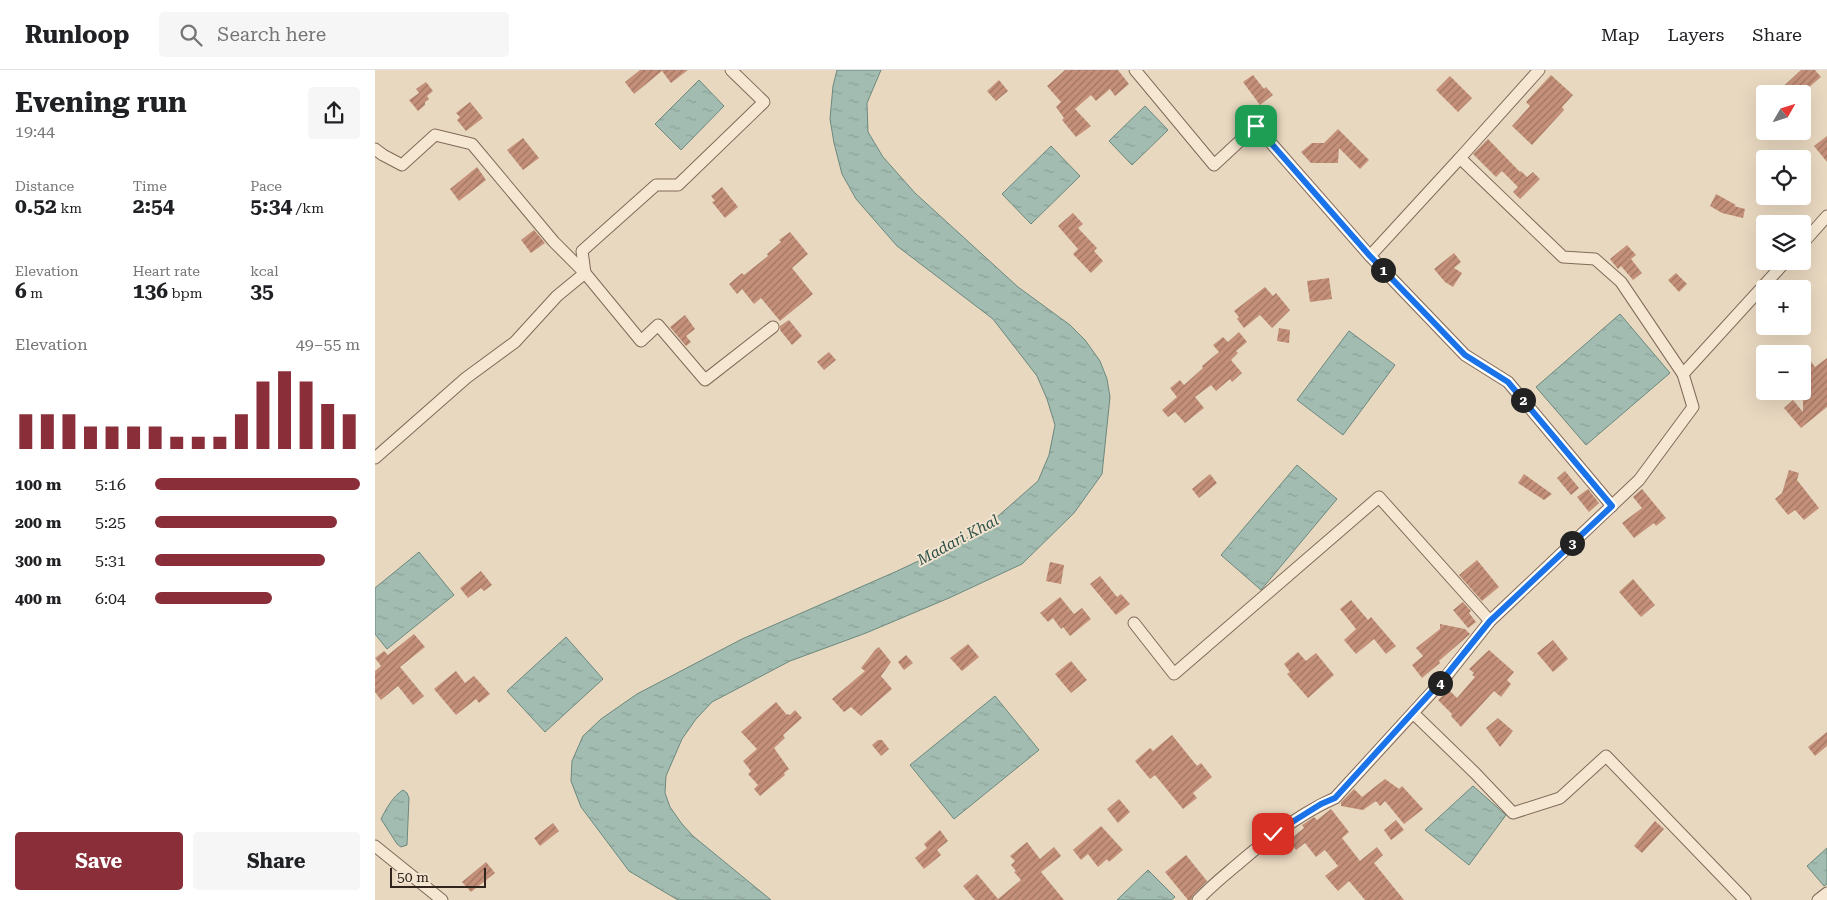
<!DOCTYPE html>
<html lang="en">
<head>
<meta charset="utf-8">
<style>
	body { margin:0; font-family:"Roboto Serif",serif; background:#f6f6f6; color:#202124; height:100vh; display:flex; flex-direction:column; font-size:19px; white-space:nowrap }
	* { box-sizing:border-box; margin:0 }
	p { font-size:16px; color:#757577 }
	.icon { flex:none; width:28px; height:28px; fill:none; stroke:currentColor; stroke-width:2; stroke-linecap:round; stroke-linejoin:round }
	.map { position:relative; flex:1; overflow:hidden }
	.drawer { display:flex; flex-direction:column; background:#fff; width:375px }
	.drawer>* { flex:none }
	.needle { width:32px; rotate:51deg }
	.tools { position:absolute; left:1381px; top:15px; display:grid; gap:10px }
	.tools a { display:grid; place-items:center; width:55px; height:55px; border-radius:5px; background:#fff; box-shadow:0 5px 20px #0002; font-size:25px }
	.scale { position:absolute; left:15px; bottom:12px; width:96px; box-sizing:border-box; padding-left:5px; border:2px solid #31241d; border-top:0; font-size:14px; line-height:18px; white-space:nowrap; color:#31241d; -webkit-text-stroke:4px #f1e3ce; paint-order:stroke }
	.pin { position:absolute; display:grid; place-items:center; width:42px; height:42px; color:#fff; margin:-21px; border-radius:10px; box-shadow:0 2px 8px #0006 }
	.km { position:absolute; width:25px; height:25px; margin:-12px; border-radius:50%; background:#222; color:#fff; font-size:14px; line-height:25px; text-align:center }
	.round { display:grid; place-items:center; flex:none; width:52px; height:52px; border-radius:5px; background:#f6f6f6 }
	.headline { display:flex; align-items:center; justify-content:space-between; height:85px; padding:0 15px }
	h1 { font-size:28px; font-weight:700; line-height:38px }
	.stats { display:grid; grid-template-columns:repeat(3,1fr); gap:8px; height:85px; padding:5px 15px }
	.stats div { display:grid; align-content:center }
	.stats b { font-size:21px; font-weight:700 }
	.stats small { font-size:14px; font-weight:400 }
	.stats p { font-size:14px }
	.chart { height:140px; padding:10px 15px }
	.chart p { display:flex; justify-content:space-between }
	.chart svg { width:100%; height:90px; margin-top:5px; stroke:#8a2f3a; stroke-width:6 }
	.primary-button { display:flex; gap:10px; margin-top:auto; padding:10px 15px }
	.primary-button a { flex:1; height:58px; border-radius:5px; background:#8a2f3a; color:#fff; font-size:20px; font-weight:700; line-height:58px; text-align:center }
	.primary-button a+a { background:#f6f6f6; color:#202124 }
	ul { padding:0 15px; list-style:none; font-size:16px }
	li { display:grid; grid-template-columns:80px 60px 1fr; align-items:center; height:38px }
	li i { height:12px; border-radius:6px; background:#8a2f3a }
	header { display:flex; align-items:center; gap:30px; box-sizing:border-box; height:70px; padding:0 25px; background:#fff; border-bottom:1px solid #e0e0e0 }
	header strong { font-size:24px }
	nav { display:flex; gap:28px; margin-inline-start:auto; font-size:18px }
	.search { width:350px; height:45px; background:#f6f6f6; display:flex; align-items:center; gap:12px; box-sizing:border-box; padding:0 18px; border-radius:5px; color:#757577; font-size:19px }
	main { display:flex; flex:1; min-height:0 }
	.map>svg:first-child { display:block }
	.water { fill:url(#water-ripples); stroke:#6b887d }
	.building { fill:url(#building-hatch) }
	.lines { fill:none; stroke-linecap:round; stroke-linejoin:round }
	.street-casing { stroke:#806a59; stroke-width:13 }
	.street { stroke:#f5e7d2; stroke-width:11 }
	.route-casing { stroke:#fff; stroke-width:10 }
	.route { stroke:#1a73e8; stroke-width:6 }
	.labels { text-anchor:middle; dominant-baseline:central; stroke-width:4; stroke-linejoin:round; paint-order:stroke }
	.water-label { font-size:15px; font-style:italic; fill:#2d504a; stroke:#f1e3ce }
</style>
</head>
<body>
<header>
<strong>Runloop</strong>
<div class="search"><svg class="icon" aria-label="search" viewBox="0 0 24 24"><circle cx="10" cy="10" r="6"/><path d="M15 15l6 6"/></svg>Search here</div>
<nav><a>Map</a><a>Layers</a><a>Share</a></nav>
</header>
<main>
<section class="drawer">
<div class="headline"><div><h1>Evening run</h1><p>19:44</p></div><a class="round"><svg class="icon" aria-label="share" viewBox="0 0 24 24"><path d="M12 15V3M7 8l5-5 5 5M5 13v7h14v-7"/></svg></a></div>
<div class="stats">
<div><p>Distance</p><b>0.52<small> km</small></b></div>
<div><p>Time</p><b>2:54</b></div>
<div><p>Pace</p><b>5:34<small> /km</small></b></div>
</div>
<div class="stats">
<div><p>Elevation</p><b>6<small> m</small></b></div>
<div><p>Heart rate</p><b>136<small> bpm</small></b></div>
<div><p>kcal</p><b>35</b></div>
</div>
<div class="chart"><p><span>Elevation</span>49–55 m</p>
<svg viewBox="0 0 160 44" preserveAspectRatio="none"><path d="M5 44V27M15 44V27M25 44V27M35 44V33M45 44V33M55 44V33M65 44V33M75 44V38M85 44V38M95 44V38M105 44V27M115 44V11M125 44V6M135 44V11M145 44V22M155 44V27"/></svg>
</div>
<ul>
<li><b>100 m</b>5:16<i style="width:100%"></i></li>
<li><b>200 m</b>5:25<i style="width:89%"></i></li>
<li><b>300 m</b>5:31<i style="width:83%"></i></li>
<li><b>400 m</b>6:04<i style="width:57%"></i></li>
</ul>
<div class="primary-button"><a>Save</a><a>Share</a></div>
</section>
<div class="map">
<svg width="1452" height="830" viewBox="0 0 1452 830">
	<defs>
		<pattern id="water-ripples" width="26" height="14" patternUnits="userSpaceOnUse" patternTransform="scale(1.25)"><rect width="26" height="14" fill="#a2bcb1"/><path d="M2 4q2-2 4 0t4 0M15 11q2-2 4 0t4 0" fill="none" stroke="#8ca198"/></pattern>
		<pattern id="building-hatch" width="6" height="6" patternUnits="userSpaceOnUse" patternTransform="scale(1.25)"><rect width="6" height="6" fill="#c49079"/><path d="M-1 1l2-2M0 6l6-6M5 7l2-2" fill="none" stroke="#a07563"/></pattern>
	</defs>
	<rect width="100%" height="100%" fill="#e9d8c0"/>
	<g class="water">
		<polygon points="462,0 506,0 492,33 493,62 508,87 540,123 643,217 695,255 710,270 725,291 732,309 735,327 727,404 699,443 647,494 574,528 491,563 415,591 337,632 321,649 307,669 291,706 290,723 295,737 307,754 318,766 396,830 303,830 254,801 206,737 196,711 197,691 208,666 226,649 262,624 367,569 520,502 605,462 663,411 674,385 680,355 672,329 662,306 618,249 522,176 481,129 467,104 459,73 455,49 458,16"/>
		<polygon points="324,10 349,36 306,80 280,54"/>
		<polygon points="770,36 793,60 757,95 734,71"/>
		<polygon points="676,76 705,106 656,154 627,124"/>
		<polygon points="1245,244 1295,303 1211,375 1161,317"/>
		<polygon points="974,261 1020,295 968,365 922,330"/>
		<polygon points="922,395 962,429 886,520 846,485"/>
		<polygon points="44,482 79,525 12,579 0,564 0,518"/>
		<polygon points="191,567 228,609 170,662 132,621"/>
		<polygon points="620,626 664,680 579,749 535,695"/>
		<polygon points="1098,716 1131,745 1094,795 1050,760"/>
		<path d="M28 720 32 723 34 728 32 775 26 777 22 774 6 749C11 739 18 726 28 720Z"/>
		<polygon points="1452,778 1452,814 1449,816 1432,796"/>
		<polygon points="773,800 800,827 796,830 742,830"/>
	</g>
	<g class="building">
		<polygon points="265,0 313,0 296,13 287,1 259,24 250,12"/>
		<polygon points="690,0 743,0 754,14 740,26 735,19 721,31 716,25 700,39 716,56 701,67 687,50 689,48 681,37 686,32 672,16"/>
		<polygon points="1426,0 1440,0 1446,7 1426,24 1400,24"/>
		<polygon points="878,5 889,19 891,17 898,25 885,35 868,12"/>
		<polygon points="1176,5 1198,25 1187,37 1189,40 1157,75 1137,56 1155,36 1151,32"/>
		<polygon points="1075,6 1097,28 1083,42 1061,20"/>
		<polygon points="624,10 633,21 621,31 612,21"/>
		<polygon points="51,12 58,21 52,26 54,29 50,32 50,35 43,41 34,30 44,23 41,19"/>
		<polygon points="95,32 108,48 91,61 82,50 85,47 81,43"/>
		<polygon points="963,59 994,90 985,99 964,78 963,93 936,93 926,82 937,73 949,73"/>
		<polygon points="1452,66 1452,92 1439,76"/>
		<polygon points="148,68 164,88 148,100 132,80"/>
		<polygon points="1113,69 1145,102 1146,101 1152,107 1158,102 1165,109 1145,129 1138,122 1143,117 1127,101 1121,107 1098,84"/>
		<polygon points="102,97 111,110 84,131 75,119"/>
		<polygon points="347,117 363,137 350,148 337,132 340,131 336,126"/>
		<polygon points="1341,124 1361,135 1359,136 1370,139 1368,148 1347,143 1335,136"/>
		<polygon points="698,143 708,154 703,158 722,178 719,181 728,191 716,203 698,184 703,179 683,156"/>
		<polygon points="159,160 170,173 156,183 146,170"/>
		<polygon points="415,162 433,184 417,198 438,224 405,251 386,228 379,234 367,219 362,224 354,214 367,203 369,205 393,186 392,184 406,172 404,170"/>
		<polygon points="1252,175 1261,185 1256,189 1267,203 1258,210 1246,196 1243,199 1235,189"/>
		<polygon points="1079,183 1086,192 1079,198 1087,203 1078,217 1070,212 1059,199"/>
		<polygon points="1301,203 1312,214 1304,222 1293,210"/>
		<polygon points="954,208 957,229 935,232 932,211"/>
		<polygon points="890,217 898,226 901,223 915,240 897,258 885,245 869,258 862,249 864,247 859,241"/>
		<polygon points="310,245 320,259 311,266 316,272 311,276 295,257"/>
		<polygon points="414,250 427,266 417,275 405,260 405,256"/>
		<polygon points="904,258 915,260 914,273 902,271"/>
		<polygon points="864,262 872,272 861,281 863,283 856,290 867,303 857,312 855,309 841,321 836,315 820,327 829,338 810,353 800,342 793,347 787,340 802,327 795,318 805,310 809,315 828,298 827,296 844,282 838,275 848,267 853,272"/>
		<polygon points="454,282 461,290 449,300 442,292"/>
		<polygon points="1452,288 1452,337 1426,358 1409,338 1418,330 1428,342 1428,294 1434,289 1440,297"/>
		<polygon points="1414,400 1424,403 1422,410 1444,438 1429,450 1420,440 1413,445 1400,429 1407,423"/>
		<polygon points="1190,401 1204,418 1196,425 1182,408"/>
		<polygon points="835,404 842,413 824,428 817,419"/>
		<polygon points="1149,404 1177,424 1169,430 1143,413"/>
		<polygon points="1213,419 1224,433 1214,442 1202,427"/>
		<polygon points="1267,419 1291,448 1281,456 1279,453 1259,468 1247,453 1267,438 1258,427"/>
		<polygon points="1102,490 1124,517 1107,531 1084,505"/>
		<polygon points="675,492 689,495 686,514 671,511"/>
		<polygon points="106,501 117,515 109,521 106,518 93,528 85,518"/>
		<polygon points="725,506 742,527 746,524 755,534 741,545 715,514"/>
		<polygon points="1258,509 1280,535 1266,547 1244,522"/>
		<polygon points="685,527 699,544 707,538 716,549 695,566 688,557 686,559 678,548 673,552 665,543"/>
		<polygon points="976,530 993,550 996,547 1021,576 1011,584 999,569 981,584 969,570 981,559 965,539"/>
		<polygon points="1088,532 1096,541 1094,543 1101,552 1093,558 1078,540"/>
		<polygon points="1065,554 1090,559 1095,564 1064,591 1065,593 1047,608 1037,595 1048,586 1041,578 1065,559"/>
		<polygon points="39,564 50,577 25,597 49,626 38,635 23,616 6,630 0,622 0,601 6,596 0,588 9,581 13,585"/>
		<polygon points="1178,570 1193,589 1178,602 1162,583"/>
		<polygon points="593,574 604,587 587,601 575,588"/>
		<polygon points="504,577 516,592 506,606 517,619 486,646 476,637 469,642 457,629 490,601 486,598 500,580"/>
		<polygon points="1114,580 1139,602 1132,610 1136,614 1126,627 1119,621 1086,657 1076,646 1077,644 1063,630 1074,620 1082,628 1100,607 1097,605 1099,603 1094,599"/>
		<polygon points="923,582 931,591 941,583 959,605 933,628 912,604 915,602 909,594"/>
		<polygon points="531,585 538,593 529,600 523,592"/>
		<polygon points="696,591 712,610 696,623 680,604"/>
		<polygon points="81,601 90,613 99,606 115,624 104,633 101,629 81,645 59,619"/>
		<polygon points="401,632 412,645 413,644 415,645 420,640 427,648 408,665 410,668 399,678 414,699 409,703 410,705 385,726 379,719 383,715 373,704 376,701 368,691 382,679 366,662"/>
		<polygon points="1123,648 1138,661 1125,677 1111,658"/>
		<polygon points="1452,662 1452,676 1440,686 1433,677"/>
		<polygon points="797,665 822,696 826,693 837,707 818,723 822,728 808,739 780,705 775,709 760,691 775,678 778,681"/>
		<polygon points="503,670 507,670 514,679 506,686 497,675"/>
		<polygon points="1010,709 1024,719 1027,716 1048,739 1029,754 1010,731 1005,736 1001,731 988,740 966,736 966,732 979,719 987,727"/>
		<polygon points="744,729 755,742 743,753 732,739"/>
		<polygon points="956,739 974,762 967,768 985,791 1002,777 1008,785 999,793 1029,830 990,830 974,811 963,821 950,806 963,796 950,780 941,787 930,773 921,780 913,771 929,758 927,755 939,747 942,750"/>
		<polygon points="1021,750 1029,760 1016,770 1009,760"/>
		<polygon points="1280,751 1289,759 1267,783 1259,776"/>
		<polygon points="178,753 184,761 165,776 159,768"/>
		<polygon points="726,756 748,780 734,792 732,789 723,797 713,784 706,790 698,780"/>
		<polygon points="565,760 573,771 562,780 566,785 549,799 540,788 552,778 549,774"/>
		<polygon points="652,772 665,789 679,777 686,786 666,802 689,830 600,830 588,816 602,804 623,829 646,810 639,802 641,801 636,795 640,791 635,786"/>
		<polygon points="811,785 832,811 818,825 816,830 813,830 790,802"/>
		<polygon points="111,792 120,803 96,822 87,812"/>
	</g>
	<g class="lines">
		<g class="street-casing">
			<g id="street">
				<polyline points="356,0 389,32 303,115 281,115 207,181 210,203 266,271 283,255 330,310 398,257"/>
				<polyline points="760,0 839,95 881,56 995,186 1085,88"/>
				<polyline points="1164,0 1085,88 1188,187 1220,189 1246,212 1308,304"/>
				<polyline points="0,79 8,85 27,95 60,65 97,74 179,172 210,203 182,226 140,272 91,308 0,388"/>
				<polyline points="1428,173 1452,146"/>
				<polyline points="995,186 1090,285 1133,312 1237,436"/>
				<polyline points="759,553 799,604 1004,427 1115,551"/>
				<polyline points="1038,643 1100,703 1138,743 1185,728 1231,686 1370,830"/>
				<polyline points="0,776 67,830"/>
				<path d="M823 830C836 816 850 805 864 793 893 768 924 744 960 728L1069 609 1115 551 1264 410 1318 337 1308 304 1411 191"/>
				<polyline points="1443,830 1452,823"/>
			</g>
		</g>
		<use href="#street" class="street"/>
	</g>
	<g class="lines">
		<g class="route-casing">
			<polyline id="route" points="881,56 995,186 1090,285 1133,312 1237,436 1115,551 1069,608 960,728 946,734 898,764"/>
		</g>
		<use href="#route" class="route"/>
	</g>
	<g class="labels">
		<g class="water-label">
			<text transform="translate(583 470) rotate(-28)">Madari Khal</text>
		</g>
	</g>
</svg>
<div class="tools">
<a><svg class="needle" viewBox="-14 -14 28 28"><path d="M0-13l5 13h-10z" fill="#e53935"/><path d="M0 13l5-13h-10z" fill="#757577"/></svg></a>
<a><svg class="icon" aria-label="locate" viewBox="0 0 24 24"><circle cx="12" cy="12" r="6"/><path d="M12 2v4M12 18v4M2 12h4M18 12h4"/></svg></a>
<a><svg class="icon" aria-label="layers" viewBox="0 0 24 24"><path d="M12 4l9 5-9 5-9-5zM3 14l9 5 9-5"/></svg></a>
<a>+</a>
<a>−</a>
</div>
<div class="scale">50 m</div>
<div class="pin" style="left:881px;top:56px;background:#1e9e55"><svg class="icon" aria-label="arrive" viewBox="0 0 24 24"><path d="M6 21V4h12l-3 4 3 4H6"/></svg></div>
<div class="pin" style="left:898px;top:764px;background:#d93025"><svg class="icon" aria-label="check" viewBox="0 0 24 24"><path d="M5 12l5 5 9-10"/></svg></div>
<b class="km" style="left:1008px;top:200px">1</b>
<b class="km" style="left:1148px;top:330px">2</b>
<b class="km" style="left:1197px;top:473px">3</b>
<b class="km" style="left:1065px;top:613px">4</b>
</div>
</main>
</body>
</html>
